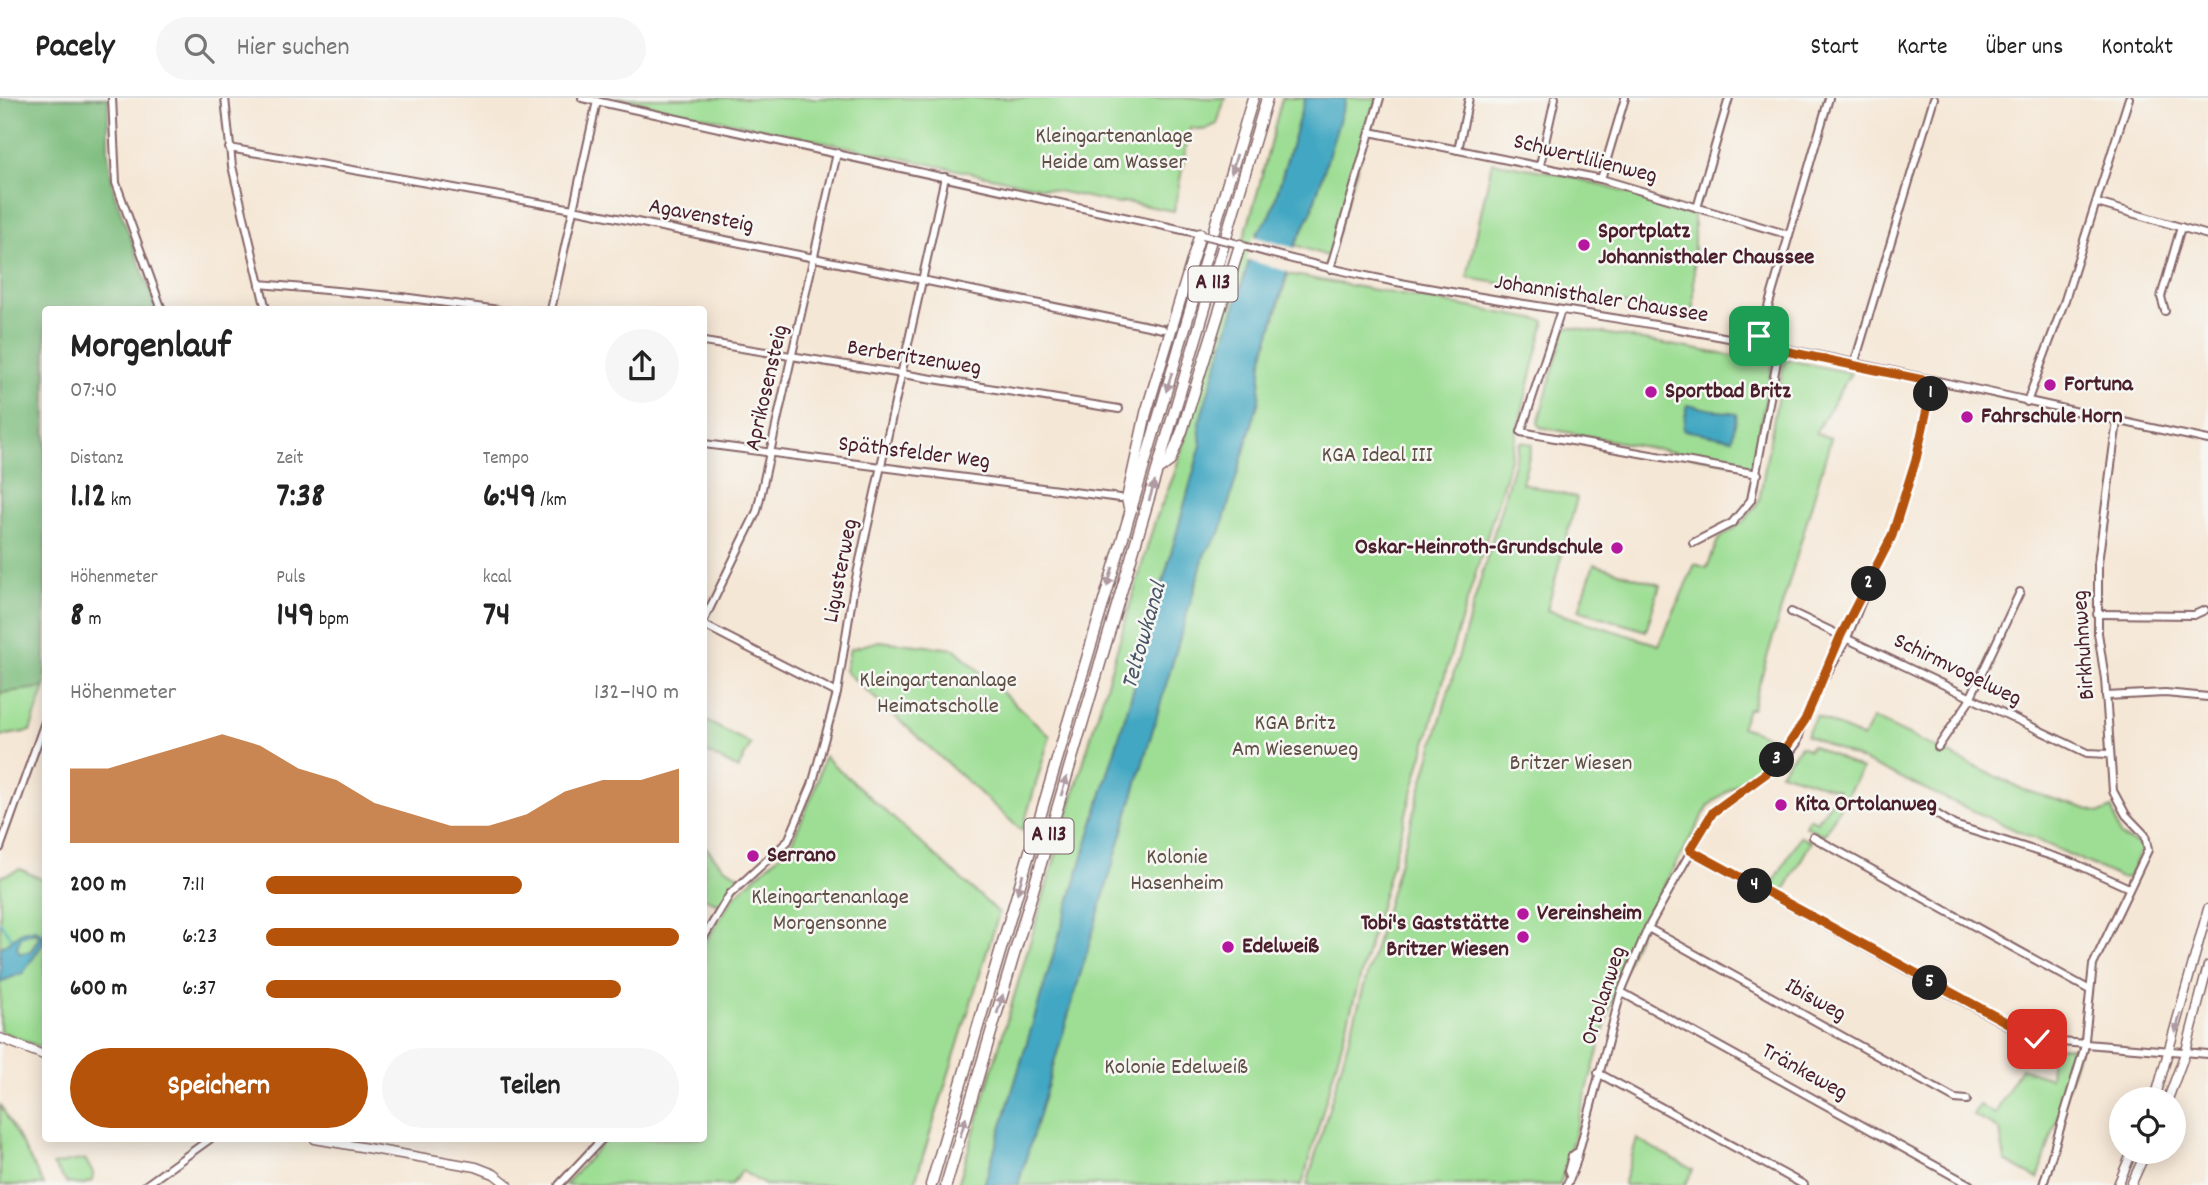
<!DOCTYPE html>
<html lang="de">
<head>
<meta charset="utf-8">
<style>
	body { margin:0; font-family:Dekko,sans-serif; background:#f6f6f6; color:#222; height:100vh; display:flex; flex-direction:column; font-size:26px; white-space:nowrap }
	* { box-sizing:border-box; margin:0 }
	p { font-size:23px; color:#767676 }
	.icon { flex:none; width:38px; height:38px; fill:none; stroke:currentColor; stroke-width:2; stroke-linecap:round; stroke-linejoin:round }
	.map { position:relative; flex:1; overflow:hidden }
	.details { position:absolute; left:42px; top:208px; width:665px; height:836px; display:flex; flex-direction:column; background:#fff; border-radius:7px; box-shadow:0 4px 18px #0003 }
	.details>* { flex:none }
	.buttons { position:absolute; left:2109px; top:989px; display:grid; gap:14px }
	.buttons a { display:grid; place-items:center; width:77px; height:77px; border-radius:50%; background:#fff; box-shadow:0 4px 18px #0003; font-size:35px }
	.pin { position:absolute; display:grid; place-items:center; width:60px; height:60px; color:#fff; margin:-30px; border-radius:14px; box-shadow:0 4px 10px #0006 }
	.km { position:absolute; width:35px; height:35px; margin:-18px; border-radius:50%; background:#222; color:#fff; font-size:19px; line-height:35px; text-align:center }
	.round { display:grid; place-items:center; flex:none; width:74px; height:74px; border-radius:37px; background:#f6f6f6 }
	.headline { display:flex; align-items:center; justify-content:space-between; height:119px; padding:0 28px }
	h1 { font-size:38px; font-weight:700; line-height:52px }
	.metrics { display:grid; grid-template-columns:repeat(3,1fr); gap:10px; height:119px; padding:7px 28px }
	.metrics div { display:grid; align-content:center }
	.metrics b { font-size:35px; font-weight:700 }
	.metrics small { font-size:19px; font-weight:400 }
	.metrics p { font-size:19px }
	.chart { height:196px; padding:14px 28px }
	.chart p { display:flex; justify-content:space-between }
	.chart svg { width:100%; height:126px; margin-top:7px; fill:#b45309; opacity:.7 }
	.action { display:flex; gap:14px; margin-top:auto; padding:14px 28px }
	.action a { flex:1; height:80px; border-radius:42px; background:#b45309; color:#fff; font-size:28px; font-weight:700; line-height:80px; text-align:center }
	.action a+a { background:#f6f6f6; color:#222 }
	ul { padding:0 28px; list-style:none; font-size:23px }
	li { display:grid; grid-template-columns:112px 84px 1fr; align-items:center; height:52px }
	li i { height:18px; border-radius:9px; background:#b45309 }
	header { display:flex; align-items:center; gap:42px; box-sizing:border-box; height:98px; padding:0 35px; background:#fff; border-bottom:2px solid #e0e0e0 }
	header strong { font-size:33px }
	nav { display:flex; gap:38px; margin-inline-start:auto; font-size:24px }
	.search { width:490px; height:63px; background:#f6f6f6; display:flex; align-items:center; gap:18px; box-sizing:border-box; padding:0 24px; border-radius:38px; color:#767676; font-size:26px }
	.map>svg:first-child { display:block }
	.green { fill:#9ede94; stroke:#747e60; stroke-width:2 }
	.forest { fill:#7ebd7e; stroke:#646e54; stroke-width:2 }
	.water { fill:#42a7c2; stroke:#466376; stroke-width:2; fill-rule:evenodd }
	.pier { fill:#f5e7d6 }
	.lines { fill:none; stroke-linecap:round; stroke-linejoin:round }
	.stream { stroke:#42a7c2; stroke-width:2 }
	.minor-casing { stroke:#866567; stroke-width:10 }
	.major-casing { stroke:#866567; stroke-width:11 }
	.highway-casing { stroke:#866567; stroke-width:13 }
	.minor { stroke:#fff; stroke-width:6 }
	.major { stroke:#fff; stroke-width:8 }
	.highway { stroke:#fff; stroke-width:10 }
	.minor-bridge-casing { stroke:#866567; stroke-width:10; stroke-linecap:butt }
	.minor-bridge { stroke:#fff; stroke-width:6 }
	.oneway { fill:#ae9aa0 }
	.route-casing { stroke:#fff; stroke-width:14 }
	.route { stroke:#b45309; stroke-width:9 }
	.poi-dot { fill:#b5179e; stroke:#f6f6f2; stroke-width:2.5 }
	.labels { text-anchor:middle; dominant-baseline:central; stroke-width:5; stroke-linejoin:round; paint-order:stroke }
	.shield { fill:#f6f6f2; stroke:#7e6067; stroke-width:2 }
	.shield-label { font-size:21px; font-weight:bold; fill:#4a1f2b }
	.park-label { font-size:23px; fill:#5f4f45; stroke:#f6f6f2 }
	.street-label { font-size:23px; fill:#4a1f2b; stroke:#f6f6f2 }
	.poi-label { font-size:23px; font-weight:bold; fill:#4a1f2b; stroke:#f6f6f2; text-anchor:start }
	.water-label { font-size:24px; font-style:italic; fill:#475567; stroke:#f6f6f2 }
</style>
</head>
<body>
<header>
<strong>Pacely</strong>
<div class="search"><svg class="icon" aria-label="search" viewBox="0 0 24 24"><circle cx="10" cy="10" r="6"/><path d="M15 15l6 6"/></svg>Hier suchen</div>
<nav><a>Start</a><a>Karte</a><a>Über uns</a><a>Kontakt</a></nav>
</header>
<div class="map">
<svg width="2208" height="1087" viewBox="0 0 2208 1087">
	<rect width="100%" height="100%" fill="#f6f6f2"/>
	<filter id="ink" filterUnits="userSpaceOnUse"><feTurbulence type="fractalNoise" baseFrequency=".0143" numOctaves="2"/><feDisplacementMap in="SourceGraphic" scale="14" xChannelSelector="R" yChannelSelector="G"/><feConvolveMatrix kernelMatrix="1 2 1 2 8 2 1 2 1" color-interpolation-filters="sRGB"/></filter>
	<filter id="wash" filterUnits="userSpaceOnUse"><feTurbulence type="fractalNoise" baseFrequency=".00686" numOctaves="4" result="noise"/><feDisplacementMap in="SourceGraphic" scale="28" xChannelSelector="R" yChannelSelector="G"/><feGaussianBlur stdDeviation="1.57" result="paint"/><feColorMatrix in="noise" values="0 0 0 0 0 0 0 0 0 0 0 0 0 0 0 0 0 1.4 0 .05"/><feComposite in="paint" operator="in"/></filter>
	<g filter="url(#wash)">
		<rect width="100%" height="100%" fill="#f5e7d6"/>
		<g class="green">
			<polygon points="616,0 1225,0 1217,26 1204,32 1190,30 1174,113 1125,104 1119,106"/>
			<polygon points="1282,0 1305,0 1271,116 1258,134 1199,325 1201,347 1134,589 984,1087 958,1087 1155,423 1174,377 1257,96"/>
			<polygon points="1346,0 1378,0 1330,159 1295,147 1311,115"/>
			<polygon points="1492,64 1565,77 1694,114 1694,217 1467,180"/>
			<polygon points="1288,176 1545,223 1505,380 1452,552 1302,1087 1018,1087 1205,455 1220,435 1259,302 1262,263"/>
			<polygon points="1570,229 1761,263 1763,256 1769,257 1773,263 1752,369 1540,329 1538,325 1565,230"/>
			<polygon points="1788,262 1851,275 1815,335 1831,340 1752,611 1748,611 1741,629 1786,644 1773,659 1709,707 1642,827 1613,900 1560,1087 1307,1087 1520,344 1532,346 1522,385 1577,400 1547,512 1659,547 1695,466 1707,470 1718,442 1745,422 1759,403 1784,264"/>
			<polygon points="1594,466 1660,487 1646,533 1579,512"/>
			<polygon points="879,543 955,551 1050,638 1022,733 845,573 850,551"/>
			<polygon points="45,589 30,633 0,638 0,595"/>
			<polygon points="1816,618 1863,640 1873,620 2024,692 2100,715 2112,710 2120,738 2143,749 2129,779 2121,780 1806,637"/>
			<polygon points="704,622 751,646 738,671 704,653"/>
			<polygon points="1811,647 1862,671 1824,737 1805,728 1809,720 1817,724 1839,692 1780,674 1801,648 1809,652"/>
			<polygon points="824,658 999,815 914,1087 765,1087 742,1073 731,1087 565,1087 606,1041 704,1041 704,846 735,797 790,748 814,694"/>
			<polygon points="1800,738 1811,744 1781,798 1770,791"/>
			<polygon points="704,747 722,768 744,780 719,806 704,800"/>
			<polygon points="20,771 45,783 45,951 0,933 0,779"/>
			<polygon points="2052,949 2074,949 2078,955 2038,1081 2005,1063 2000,1032 1973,1017 1979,1007 1995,1016 2021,970 2050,980"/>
			<polygon points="0,1006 44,1087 0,1087"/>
			<polygon points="1637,1041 1693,1072 1685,1087 1623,1087"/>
			<polygon points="85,1061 93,1075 93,1083 81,1087 67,1085 53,1067"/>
		</g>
		<polygon class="forest" points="0,0 108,0 108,55 114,95 157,212 46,212 45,589 0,595"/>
		<g class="water">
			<polygon points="1305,0 1346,0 1311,115 1295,147 1262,263 1259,302 1220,435 1205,455 1018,1087 984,1087 1134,589 1201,347 1199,325 1258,134 1271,116"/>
			<polygon points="1687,307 1737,316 1732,341 1683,332"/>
			<path d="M35 831 44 838 42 847 23 875 0 884V850L22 834ZM35 834 39 839 30 854 19 855 17 849 21 839Z"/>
		</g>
		<polygon class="pier" points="1253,138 1298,151 1292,175 1246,161"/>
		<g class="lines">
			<polyline class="stream" points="0,824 12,841"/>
		</g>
	</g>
	<g filter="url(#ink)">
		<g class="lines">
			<g class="minor-casing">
				<g id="minor">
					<polyline points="112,0 116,85 162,212"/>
					<polyline points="225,0 232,68 266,212"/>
					<polyline points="582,0 1201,136"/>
					<polyline points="1370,34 1601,81 1789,137"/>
					<polyline points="229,50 573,111 1163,231"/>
					<polyline points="1458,52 1469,0"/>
					<polyline points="1540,67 1555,0"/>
					<polyline points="1601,81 1625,0"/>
					<polyline points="2097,105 2208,137"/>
					<polyline points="1697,110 1729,0"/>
					<path d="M1237 146C1381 189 1531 205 1679 231 1856 262 2032 305 2208 342"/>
					<polyline points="1330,171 1380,0"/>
					<polyline points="260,186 402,199 499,212"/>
					<polyline points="551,212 597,3"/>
					<polyline points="1561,212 1521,334 1758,376"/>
					<polyline points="2165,213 2161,199 2181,129"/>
					<polyline points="704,244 1119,311"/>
					<polyline points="1757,247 1829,0"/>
					<polyline points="1854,267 1934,0"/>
					<polyline points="2027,304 2065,202 2129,0"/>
					<polyline points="704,346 1120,400"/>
					<polyline points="1693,445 1732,425 1751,402 1779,252"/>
					<polyline points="1791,514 2087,655 2109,656"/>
					<polyline points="2097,516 2194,517 2205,512"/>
					<polyline points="704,522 757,413 837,55"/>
					<polyline points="704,527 837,595"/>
					<polyline points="1826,578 1847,540 1863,500"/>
					<polyline points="2106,598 2165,595 2208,599"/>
					<polyline points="1938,649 1968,605 2020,494"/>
					<polyline points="1771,671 1805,623 1841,537 1892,438 1916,361 1933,284"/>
					<polyline points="1935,715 1954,727 2074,765 2129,790"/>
					<polyline points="1813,739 2088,891"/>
					<polyline points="0,750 46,621"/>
					<polyline points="1690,753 2027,938 2049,943 2208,956"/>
					<polyline points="1648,830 1955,1001 1967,1002"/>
					<polyline points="704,839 730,796 788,743 812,687 837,595 853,494 945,79"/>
					<polyline points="1621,894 1970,1087"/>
					<polyline points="1598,975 1804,1087"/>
					<polyline points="1570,1078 1568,1073 1572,1058 1576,1055"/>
					<polyline points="146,1087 210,1041"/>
					<polyline points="559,1087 602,1041"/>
					<polyline points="1567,1087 1575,1068 1621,894 1648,830 1713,714 1782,665 1797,645 1801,631"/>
					<polyline points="2043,1087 2084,951 2093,867 2148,752 2145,737 2126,717 2113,693 2105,581 2098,535 2098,465 2117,323"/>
				</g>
			</g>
			<g class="major-casing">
				<g id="major">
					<polyline points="0,940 46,958"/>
					<polyline points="2155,1001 2208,811"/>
					<polyline points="2168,1001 2186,953 2208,868"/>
					<polyline points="315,1041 476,1069 494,1076 508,1087"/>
					<polyline points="2118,1087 2132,1054"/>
					<polyline points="2131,1087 2146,1054"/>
				</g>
			</g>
			<g class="highway-casing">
				<g id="highway">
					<polyline points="1159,371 1170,363 1182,333 1240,147"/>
					<polyline points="1129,409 1127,401 1146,315 1200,136"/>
					<polyline points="931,1087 1253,0"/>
					<polyline points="946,1087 1267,0"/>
				</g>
			</g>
			<use href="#minor" class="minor"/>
			<use href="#major" class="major"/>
			<use href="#highway" class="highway"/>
			<g class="minor-bridge-casing">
				<polyline id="minor-bridge" points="1203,137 1235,145"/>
			</g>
			<use href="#minor-bridge" class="minor-bridge"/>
		</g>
		<defs><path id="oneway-solid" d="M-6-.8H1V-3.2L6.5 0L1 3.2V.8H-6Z" transform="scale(1.75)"/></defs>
		<g class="oneway">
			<use href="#oneway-solid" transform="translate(1234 66) rotate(106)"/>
			<use href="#oneway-solid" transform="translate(1169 284) rotate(107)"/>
			<use href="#oneway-solid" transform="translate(1152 393) rotate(-73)"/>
			<use href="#oneway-solid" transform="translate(1110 479) rotate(107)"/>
			<use href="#oneway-solid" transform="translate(1064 688) rotate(-73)"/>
			<use href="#oneway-solid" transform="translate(1020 786) rotate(106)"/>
			<use href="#oneway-solid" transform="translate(1000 906) rotate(-73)"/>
			<use href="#oneway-solid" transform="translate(2178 925) rotate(105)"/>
			<use href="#oneway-solid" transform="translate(963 1029) rotate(-73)"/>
		</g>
	</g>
	<g class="lines" filter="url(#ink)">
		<g class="route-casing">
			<polyline id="route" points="1759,238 1757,247 1933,284 1916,361 1892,438 1841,537 1805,622 1772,671 1713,714 1690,752 2037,941"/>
		</g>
		<use href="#route" class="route"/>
	</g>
	<g class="poi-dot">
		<circle cx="1584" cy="147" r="7"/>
		<circle cx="2050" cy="287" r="7"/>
		<circle cx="1651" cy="294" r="7"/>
		<circle cx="1967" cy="319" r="7"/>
		<circle cx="1617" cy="450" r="7"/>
		<circle cx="1781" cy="707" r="7"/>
		<circle cx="753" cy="758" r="7"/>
		<circle cx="1523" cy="816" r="7"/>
		<circle cx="1523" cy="839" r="7"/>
		<circle cx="1228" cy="849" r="7"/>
	</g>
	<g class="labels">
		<g class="shield">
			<rect x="1188.5" y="168.5" width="49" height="35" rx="5"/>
			<rect x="1024.5" y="720.5" width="49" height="35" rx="5"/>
		</g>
		<g class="shield-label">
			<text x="1213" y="186">A 113</text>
			<text x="1049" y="738">A 113</text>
		</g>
		<g class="park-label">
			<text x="1114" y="39">Kleingartenanlage<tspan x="1114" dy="26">Heide am Wasser</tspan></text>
			<text x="1377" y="358">KGA Ideal III</text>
			<text x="938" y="583">Kleingartenanlage<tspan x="938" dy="26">Heimatscholle</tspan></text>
			<text x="1295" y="626">KGA Britz<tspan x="1295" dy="26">Am Wiesenweg</tspan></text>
			<text x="1571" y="666">Britzer Wiesen</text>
			<text x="1177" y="760">Kolonie<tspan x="1177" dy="26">Hasenheim</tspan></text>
			<text x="830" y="800">Kleingartenanlage<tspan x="830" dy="26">Morgensonne</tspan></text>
			<text x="1176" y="970">Kolonie Edelweiß</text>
		</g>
		<g class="street-label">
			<text transform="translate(1585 62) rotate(14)">Schwertlilienweg</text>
			<text transform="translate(701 119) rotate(11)">Agavensteig</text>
			<text transform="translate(1601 202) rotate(9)">Johannisthaler Chaussee</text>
			<text transform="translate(914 261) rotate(9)">Berberitzenweg</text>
			<text transform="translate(768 290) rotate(-77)">Aprikosensteig</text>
			<text transform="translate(914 356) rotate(7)">Späthsfelder Weg</text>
			<text transform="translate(842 473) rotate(-79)">Ligusterweg</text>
			<text transform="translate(2085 547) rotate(-94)">Birkhuhnweg</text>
			<text transform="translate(1957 573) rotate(26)">Schirmvogelweg</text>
			<text transform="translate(1605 898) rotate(-72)">Ortolanweg</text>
			<text transform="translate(1815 903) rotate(29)">Ibisweg</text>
			<text transform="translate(1804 975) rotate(29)">Tränkeweg</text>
		</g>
		<g class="poi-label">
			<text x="1598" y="134">Sportplatz<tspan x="1598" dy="26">Johannisthaler Chaussee</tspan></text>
			<text x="2064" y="287">Fortuna</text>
			<text x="1665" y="294">Sportbad Britz</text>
			<text x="1981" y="319">Fahrschule Horn</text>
			<text x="1603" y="450" text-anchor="end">Oskar-Heinroth-Grundschule</text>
			<text x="1795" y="707">Kita Ortolanweg</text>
			<text x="767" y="758">Serrano</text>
			<text x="1537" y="816">Vereinsheim</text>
			<text x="1509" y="826" text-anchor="end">Tobi's Gaststätte<tspan x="1509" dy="26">Britzer Wiesen</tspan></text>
			<text x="1242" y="849">Edelweiß</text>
		</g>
		<g class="water-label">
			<text transform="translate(1145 538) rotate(-74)">Teltowkanal</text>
		</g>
	</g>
</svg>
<div class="buttons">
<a><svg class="icon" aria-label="locate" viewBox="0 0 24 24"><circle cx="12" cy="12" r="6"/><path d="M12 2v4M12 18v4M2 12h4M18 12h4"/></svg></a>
</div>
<div class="pin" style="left:1759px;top:238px;background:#1e9e55"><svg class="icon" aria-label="arrive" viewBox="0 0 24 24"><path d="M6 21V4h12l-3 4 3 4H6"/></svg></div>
<div class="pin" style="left:2037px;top:941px;background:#d93025"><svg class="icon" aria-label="check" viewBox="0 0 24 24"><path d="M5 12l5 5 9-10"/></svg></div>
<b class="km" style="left:1931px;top:296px">1</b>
<b class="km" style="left:1869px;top:486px">2</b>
<b class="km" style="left:1777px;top:662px">3</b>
<b class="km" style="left:1755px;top:788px">4</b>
<b class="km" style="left:1930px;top:885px">5</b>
<section class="details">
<div class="headline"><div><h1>Morgenlauf</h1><p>07:40</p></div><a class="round"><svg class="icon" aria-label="share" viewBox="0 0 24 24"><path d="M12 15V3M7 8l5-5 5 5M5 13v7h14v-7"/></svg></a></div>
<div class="metrics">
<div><p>Distanz</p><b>1.12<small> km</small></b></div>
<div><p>Zeit</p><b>7:38</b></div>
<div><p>Tempo</p><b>6:49<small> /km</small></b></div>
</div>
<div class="metrics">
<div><p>Höhenmeter</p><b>8<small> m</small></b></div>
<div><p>Puls</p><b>149<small> bpm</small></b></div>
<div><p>kcal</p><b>74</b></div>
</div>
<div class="chart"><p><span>Höhenmeter</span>132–140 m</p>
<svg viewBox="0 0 160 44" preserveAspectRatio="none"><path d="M0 44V18L10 18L20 14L30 10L40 6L50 10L60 18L70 22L80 30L90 34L100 38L110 38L120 34L130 26L140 22L150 22L160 18V44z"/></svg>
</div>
<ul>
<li><b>200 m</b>7:11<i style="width:62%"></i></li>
<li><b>400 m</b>6:23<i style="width:100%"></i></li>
<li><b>600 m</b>6:37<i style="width:86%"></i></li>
</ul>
<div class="action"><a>Speichern</a><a>Teilen</a></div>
</section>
</div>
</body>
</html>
